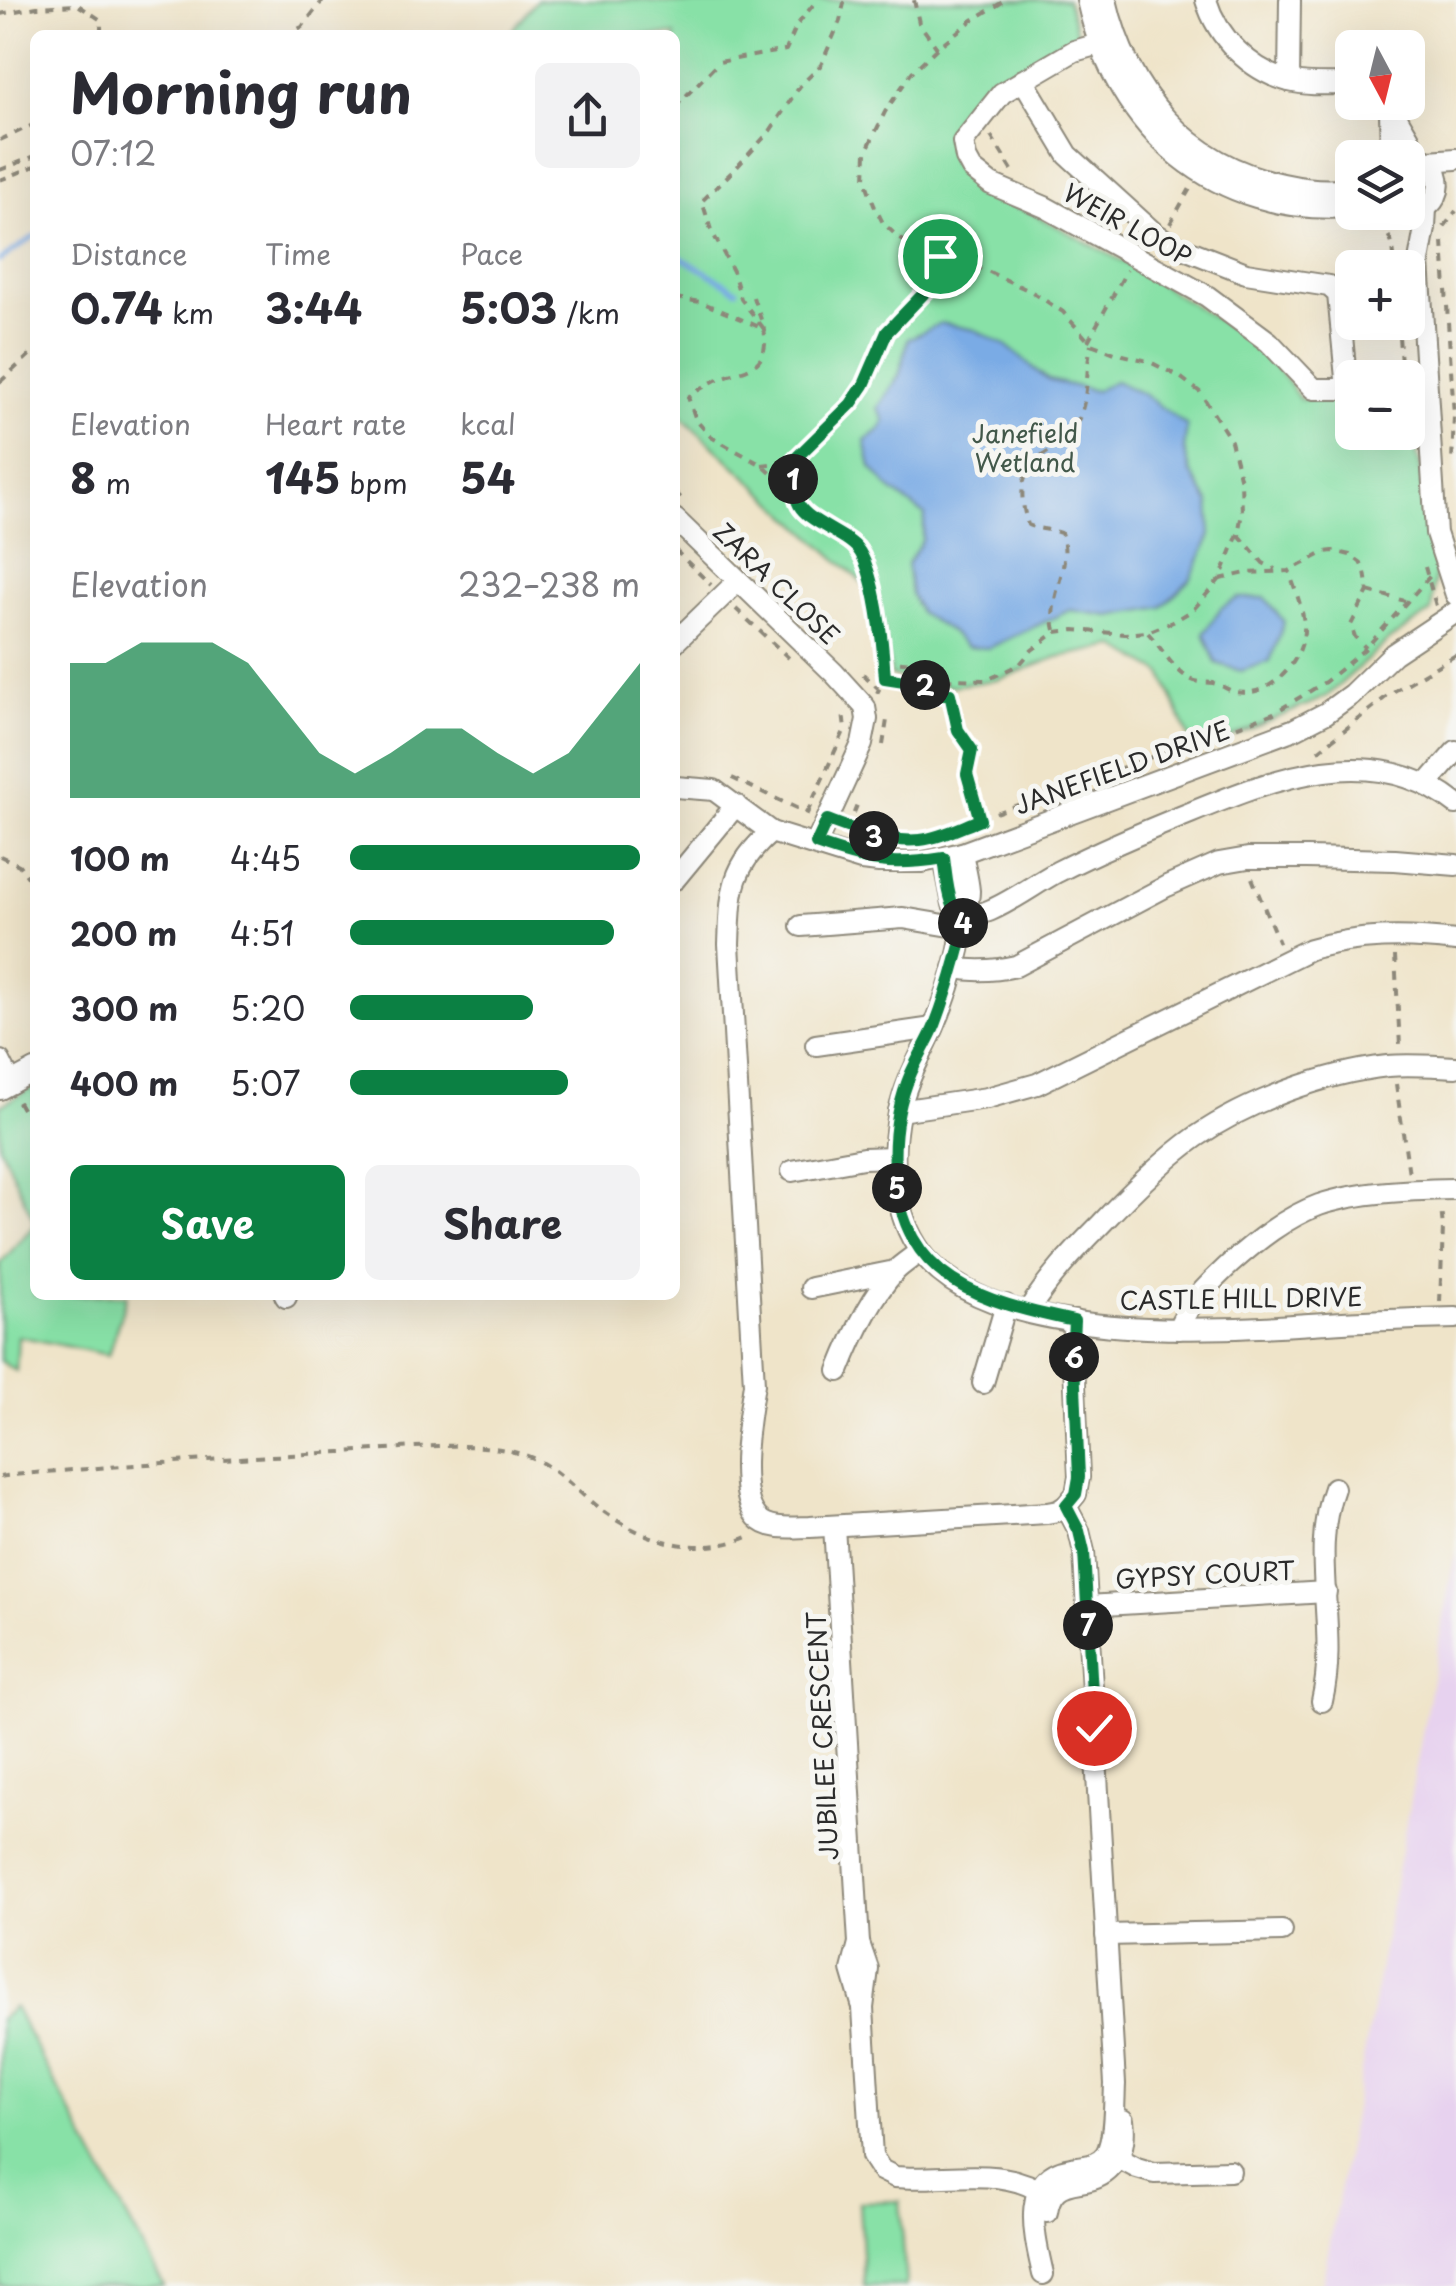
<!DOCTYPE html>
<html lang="en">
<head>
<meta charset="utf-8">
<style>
	body { margin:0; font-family:"Playpen Sans",sans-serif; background:#f2f2f3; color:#2b2b33; height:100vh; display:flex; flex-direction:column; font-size:38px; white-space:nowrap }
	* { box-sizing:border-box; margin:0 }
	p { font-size:32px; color:#7c7c81 }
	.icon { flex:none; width:55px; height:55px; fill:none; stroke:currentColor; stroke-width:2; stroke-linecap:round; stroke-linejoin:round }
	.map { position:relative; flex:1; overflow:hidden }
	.details { position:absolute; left:30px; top:30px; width:650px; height:1270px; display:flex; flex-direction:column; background:#fff; border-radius:15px; box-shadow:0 10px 40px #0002 }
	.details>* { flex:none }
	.needle { width:65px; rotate:173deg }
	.buttons { position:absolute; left:1335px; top:30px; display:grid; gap:20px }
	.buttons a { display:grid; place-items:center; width:90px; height:90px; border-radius:15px; background:#fff; box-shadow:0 10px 40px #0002; font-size:50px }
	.pin { position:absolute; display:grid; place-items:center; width:85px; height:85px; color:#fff; margin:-42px; border:5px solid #fff; border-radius:50%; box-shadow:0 2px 10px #0007 }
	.km { position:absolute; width:50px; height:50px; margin:-25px; border-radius:50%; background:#222; color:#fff; font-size:28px; line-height:50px; text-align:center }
	.round { display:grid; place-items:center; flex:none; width:105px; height:105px; border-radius:15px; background:#f2f2f3 }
	.head { display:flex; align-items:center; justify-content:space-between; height:170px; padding:0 40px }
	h1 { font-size:55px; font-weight:700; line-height:75px }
	.stats { display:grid; grid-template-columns:repeat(3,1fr); gap:15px; height:170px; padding:10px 40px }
	.stats div { display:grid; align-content:center }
	.stats b { font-size:42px; font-weight:700 }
	.stats small { font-size:28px; font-weight:400 }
	.stats p { font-size:28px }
	.chart { height:280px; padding:20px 40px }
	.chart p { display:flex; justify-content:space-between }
	.chart svg { width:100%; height:180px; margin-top:10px; fill:#0b8043; opacity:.7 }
	.button { display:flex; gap:20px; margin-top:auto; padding:20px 40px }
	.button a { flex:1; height:115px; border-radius:15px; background:#0b8043; color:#fff; font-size:40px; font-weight:700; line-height:115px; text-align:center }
	.button a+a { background:#f2f2f3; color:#2b2b33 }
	ul { padding:0 40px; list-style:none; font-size:32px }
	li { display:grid; grid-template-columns:160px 120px 1fr; align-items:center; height:75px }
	li i { height:25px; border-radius:12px; background:#0b8043 }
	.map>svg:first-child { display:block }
	.built { fill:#e7d2ef }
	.green { fill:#88e1a7; stroke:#5a8669; stroke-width:2.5 }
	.water { fill:#7aabe5; stroke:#526b88; stroke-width:2.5 }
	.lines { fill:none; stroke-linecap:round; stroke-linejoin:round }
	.stream { stroke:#7aabe5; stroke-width:5 }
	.minor-casing { stroke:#8d887a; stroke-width:24 }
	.path { stroke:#8d887a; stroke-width:4; stroke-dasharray:8 8; stroke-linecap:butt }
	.minor { stroke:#fff; stroke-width:20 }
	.route-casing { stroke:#fff; stroke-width:20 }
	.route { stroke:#0b8043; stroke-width:12 }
	.labels { text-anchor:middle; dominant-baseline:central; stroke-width:10; stroke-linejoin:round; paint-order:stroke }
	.street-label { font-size:25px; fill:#2b2b2b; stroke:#f6f6f2 }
	.park-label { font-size:25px; fill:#42584a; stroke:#f6f6f2 }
</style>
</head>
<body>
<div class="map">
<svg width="1456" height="2286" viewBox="0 0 1456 2286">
	<rect width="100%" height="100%" fill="#f6f6f2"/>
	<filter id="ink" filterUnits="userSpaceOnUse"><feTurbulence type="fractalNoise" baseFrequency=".01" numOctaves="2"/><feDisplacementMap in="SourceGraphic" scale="20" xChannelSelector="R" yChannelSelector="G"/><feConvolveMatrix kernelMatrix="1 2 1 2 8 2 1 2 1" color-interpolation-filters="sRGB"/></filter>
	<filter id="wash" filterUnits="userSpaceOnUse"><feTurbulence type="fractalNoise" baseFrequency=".0048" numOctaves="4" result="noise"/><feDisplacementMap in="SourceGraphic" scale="40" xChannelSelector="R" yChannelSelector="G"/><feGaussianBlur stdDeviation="2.25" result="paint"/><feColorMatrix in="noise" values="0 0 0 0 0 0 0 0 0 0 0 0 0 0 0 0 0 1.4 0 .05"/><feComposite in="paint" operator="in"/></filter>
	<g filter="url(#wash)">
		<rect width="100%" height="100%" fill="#efe4c9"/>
		<polygon class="built" points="1456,1547 1456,2286 1322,2286"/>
		<g class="green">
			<path d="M537 0C571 0 606 0 640 0 680 4 717 6 757 0H1067L1079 40 991 91 960 127 953 162 983 195 1026 210 1124 262 1261 347 1300 399 1352 397V432H1408V427L1420 464 1436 569 1431 612 1389 640 1326 697 1195 752 1162 673 1115 646 1058 657 997 680 951 686 891 676 877 596 675 411V35H508Z"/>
			<polygon points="35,1086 35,1223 0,1146 0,1106"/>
			<polygon points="35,1224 35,1295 127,1295 108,1355 18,1336 16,1371 0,1361 0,1264"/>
			<polygon points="14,2007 164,2286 0,2286 0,2019"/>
			<polygon points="900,2201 906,2286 864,2286 859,2202"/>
		</g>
		<g class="water">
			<polygon points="941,323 975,330 1007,346 1048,380 1095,391 1115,381 1143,394 1187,426 1184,449 1191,473 1209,502 1211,535 1190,580 1162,607 1110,616 1070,610 989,648 967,647 948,630 920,613 911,595 907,564 922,541 925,515 891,490 871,467 865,441 881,429 885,421 878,408 899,376 908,339"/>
			<polygon points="1238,598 1265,598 1284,622 1270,661 1241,671 1216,663 1204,633 1221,608"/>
		</g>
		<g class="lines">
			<g class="stream">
				<polyline points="675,254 737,290"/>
				<polyline points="0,260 35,236"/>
			</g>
		</g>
	</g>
	<g filter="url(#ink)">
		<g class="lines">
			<g class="minor-casing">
				<g id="minor">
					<path d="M1087 0C1116 131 1215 217 1352 207"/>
					<path d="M1106 0C1127 92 1187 165 1283 184 1306 189 1330 192 1352 187"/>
					<path d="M1206 0C1217 37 1250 71 1289 81 1309 86 1332 84 1352 84"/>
					<polyline points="1117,39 1074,51 1002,93 963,142 966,158 972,169 991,184 1045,207 1207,296 1269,342 1314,389 1352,389"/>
					<polyline points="1023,80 1068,155 1154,233 1172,244 1246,273 1329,286 1338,294 1347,389"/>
					<polyline points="1289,81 1290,0"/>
					<polyline points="1388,102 1409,138 1416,155"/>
					<polyline points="1390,110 1391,158"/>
					<path d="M1401 158C1443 144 1456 210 1408 212"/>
					<polyline points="1428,161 1456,159"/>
					<polyline points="1426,208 1425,228 1419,261 1436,533 1456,595"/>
					<polyline points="675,519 834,673 865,707 867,719 862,744 816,844"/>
					<polyline points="675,642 738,581"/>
					<polyline points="1427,784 1456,751"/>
					<path d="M675 787 714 790 771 832C730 867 731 893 729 944L754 1384C749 1416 735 1491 757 1517 769 1531 794 1527 810 1527L1047 1513 1058 1511 1066 1506"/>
					<polyline points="771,832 861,860 879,862 922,862 962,853 1295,729 1326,713 1352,694 1393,654 1456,612"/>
					<path d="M962 853C964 865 968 878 969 891 969 902 965 910 963 920 961 930 961 940 959 950 953 977 944 1004 933 1029 920 1057 905 1083 899 1113 890 1158 893 1214 921 1252 991 1347 1222 1330 1327 1323 1370 1320 1413 1319 1456 1318"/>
					<polyline points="944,858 953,904 963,921"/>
					<polyline points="675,879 736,805"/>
					<path d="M963 921C972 916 982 914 991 910 1014 900 1035 884 1057 872 1100 850 1145 831 1190 813 1275 778 1374 739 1456 804"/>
					<polyline points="801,926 903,918 962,928"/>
					<path d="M954 968C976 972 994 971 1016 966L1167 886 1219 863 1248 858H1307L1395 860 1456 865"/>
					<polyline points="816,1045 933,1028"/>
					<polyline points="0,1061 11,1083"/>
					<polyline points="0,1089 35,1070"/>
					<path d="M899 1111 987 1098 1037 1084 1310 949C1359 935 1406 935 1456 941"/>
					<polyline points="792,1171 863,1158 894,1157"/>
					<polyline points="811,1288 895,1271"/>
					<polyline points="285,1295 286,1297"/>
					<path d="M1028 1311C1049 1278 1073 1252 1101 1224 1130 1193 1161 1162 1196 1137 1248 1101 1325 1073 1388 1066 1410 1064 1433 1066 1456 1067"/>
					<path d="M1178 1329C1188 1303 1210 1283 1230 1264 1256 1241 1286 1217 1319 1205 1360 1191 1413 1190 1456 1189"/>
					<path d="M839 1371C852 1338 871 1297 895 1271 902 1264 912 1258 920 1251"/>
					<polyline points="983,1383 1006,1305"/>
					<path d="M834 1526 859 1943 868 1969 863 2008 872 2156 881 2170 895 2177C946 2182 1003 2163 1047 2196"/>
					<polyline points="1087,1606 1326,1592"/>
					<path d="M1322 1701C1339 1630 1309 1556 1334 1488"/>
					<polyline points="1106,1935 1282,1931"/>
					<polyline points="859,1943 852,1970 862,2004"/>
					<polyline points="1109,2153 1137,2168 1154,2173 1230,2171"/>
					<path d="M1047 2212C1048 2204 1050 2197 1056 2191 1064 2183 1076 2183 1086 2181 1116 2175 1127 2148 1123 2120"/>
					<path d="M1043 2274C1035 2238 1018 2177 1071 2168 1084 2166 1098 2166 1106 2154 1115 2138 1114 2103 1115 2084L1084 1552 1079 1531 1066 1506 1076 1494 1079 1477 1073 1340 1074 1321"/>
				</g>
			</g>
			<g class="path">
				<polyline points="914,0 919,23 937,48"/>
				<polyline points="0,14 37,7 78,5 101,20 101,35"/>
				<polyline points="284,35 302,27 323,0"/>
				<polyline points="675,107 719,62 786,50 797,25 817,0"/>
				<polyline points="991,136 1012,170"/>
				<polyline points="0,140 35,124"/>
				<polyline points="0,170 35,156"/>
				<polyline points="0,180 35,166"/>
				<path d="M1361 222C1392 226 1393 241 1395 268"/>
				<polyline points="1170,224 1192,185"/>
				<polyline points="1444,227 1456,211"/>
				<polyline points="1443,242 1454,416 1452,462"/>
				<path d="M753 297C757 311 767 329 765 344 763 370 742 370 724 377 711 381 699 390 688 397L696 420 711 437 762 465 793 493 802 511 818 524 855 545 869 566 884 660 885 678 877 693"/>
				<polyline points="675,298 701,302 764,329 741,299 733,271 711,230 702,201 736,168 770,131 800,86 821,65 840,21 844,3 840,0"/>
				<polyline points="1398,322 1402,378"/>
				<polyline points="1088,341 1127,270"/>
				<polyline points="0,382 35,350"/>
				<polyline points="1408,427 1409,443"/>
				<polyline points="793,461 851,404 864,385 887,332 929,289 938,275 941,256"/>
				<polyline points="762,465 793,461 793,491"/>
				<polyline points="675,492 683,500"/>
				<polyline points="1239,535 1263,563 1275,569"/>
				<polyline points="675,550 711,585"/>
				<polyline points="1425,567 1436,606"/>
				<polyline points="1220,579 1246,573 1289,571 1325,552 1333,551 1350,555 1360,562 1365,572 1368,591 1351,625 1355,637 1366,648"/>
				<polyline points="1368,591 1405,601"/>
				<polyline points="736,609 791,660"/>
				<path d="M1055 630C1046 597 1074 566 1061 533 1050 529 1040 530 1028 525 1021 501 1017 478 1038 459 1051 449 1065 443 1074 428 1090 402 1085 373 1091 344"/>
				<path d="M1148 633C1162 648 1172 669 1190 679 1197 683 1205 682 1213 683 1221 685 1228 690 1235 692 1272 699 1307 658 1304 623 1302 606 1294 587 1289 571"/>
				<polyline points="884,660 913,663 947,679 987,680 1020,664 1032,650 1056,632 1074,630 1125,634 1147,632 1173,622 1193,610 1220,579 1238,534 1242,513 1241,481 1231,441 1200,392 1180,377 1148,361 1115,353 1091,344 1063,312 1032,292 985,270 917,249 899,238 883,223 874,205 865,180 866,152 885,112 912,72 937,48 971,21 1006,0"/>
				<polyline points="863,674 878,688"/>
				<polyline points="885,678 936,686 937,695 950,694 958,730 972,750 967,774 980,820"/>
				<polyline points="883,745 887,720"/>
				<polyline points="1318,751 1391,693 1456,655"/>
				<polyline points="732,778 809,814"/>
				<polyline points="807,813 845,729 843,713"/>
				<path d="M842 826C869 836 894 840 923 839L1274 713 1325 682 1366 648 1430 576"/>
				<polyline points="848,828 859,800"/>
				<polyline points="0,856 19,865 35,887"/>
				<polyline points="1252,878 1279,943"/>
				<polyline points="1395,956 1400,1046"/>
				<polyline points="1396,1084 1409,1174"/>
				<polyline points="18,1102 25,1114 35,1121"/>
				<polyline points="1440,1302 1443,1228 1441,1207"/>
				<path d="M0 1477C32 1472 66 1471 98 1468 179 1461 259 1457 340 1452 394 1450 470 1438 521 1454 551 1462 572 1487 595 1505 639 1540 697 1559 750 1536"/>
			</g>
			<use href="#minor" class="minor"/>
		</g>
	</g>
	<g class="lines" filter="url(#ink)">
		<g class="route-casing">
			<path id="route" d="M940 256 938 275 929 288 887 332 864 385 851 404 793 461C794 511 796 509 838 534 845 538 852 542 857 548 876 571 883 647 885 678L936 686 937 695 950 694 958 730 972 750 967 774 980 820C961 827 940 838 920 840 887 843 857 831 827 820L816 844C867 862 890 867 944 858 946 872 947 889 952 903 955 910 962 916 963 923 964 934 959 949 956 960 950 982 943 1004 935 1025 928 1042 918 1057 911 1073 898 1103 893 1137 895 1170 902 1282 981 1301 1074 1321L1073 1340 1079 1477 1076 1494 1066 1506 1079 1531 1084 1552 1094 1728"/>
		</g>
		<use href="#route" class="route"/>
	</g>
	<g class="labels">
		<g class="street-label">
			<text transform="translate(1128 224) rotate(29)">WEIR LOOP</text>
			<text transform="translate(777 583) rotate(44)">ZARA CLOSE</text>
			<text transform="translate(1122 767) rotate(-20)">JANEFIELD DRIVE</text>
			<text transform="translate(1241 1298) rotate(-1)">CASTLE HILL DRIVE</text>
			<text transform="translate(1205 1574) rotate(-3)">GYPSY COURT</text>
			<text transform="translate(822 1736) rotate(-93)">JUBILEE CRESCENT</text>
		</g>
		<g class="park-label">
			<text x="1025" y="433">Janefield<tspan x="1025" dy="29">Wetland</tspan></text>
		</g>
	</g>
</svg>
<div class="buttons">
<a><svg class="needle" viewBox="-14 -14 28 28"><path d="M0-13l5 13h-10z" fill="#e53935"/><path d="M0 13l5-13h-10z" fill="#7c7c81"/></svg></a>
<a><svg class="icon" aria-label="layers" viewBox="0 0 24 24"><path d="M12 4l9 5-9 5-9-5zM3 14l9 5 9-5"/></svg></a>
<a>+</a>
<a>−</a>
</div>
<div class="pin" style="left:940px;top:256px;background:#1e9e55"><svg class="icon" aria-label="arrive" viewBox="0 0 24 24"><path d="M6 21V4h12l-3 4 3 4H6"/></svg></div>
<div class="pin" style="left:1094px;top:1728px;background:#d93025"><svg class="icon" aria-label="check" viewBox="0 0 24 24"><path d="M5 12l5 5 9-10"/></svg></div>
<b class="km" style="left:793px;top:479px">1</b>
<b class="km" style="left:925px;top:685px">2</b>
<b class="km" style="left:874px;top:836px">3</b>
<b class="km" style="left:963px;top:923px">4</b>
<b class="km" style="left:897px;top:1188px">5</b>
<b class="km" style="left:1074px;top:1357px">6</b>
<b class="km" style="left:1088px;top:1625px">7</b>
<section class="details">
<div class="head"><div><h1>Morning run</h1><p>07:12</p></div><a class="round"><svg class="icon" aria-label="share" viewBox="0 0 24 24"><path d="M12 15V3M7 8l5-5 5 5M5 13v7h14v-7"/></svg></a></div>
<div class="stats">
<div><p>Distance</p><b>0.74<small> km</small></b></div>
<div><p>Time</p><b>3:44</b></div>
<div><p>Pace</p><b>5:03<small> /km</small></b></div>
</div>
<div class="stats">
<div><p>Elevation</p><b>8<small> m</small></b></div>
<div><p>Heart rate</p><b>145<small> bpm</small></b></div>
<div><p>kcal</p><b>54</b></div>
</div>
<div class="chart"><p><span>Elevation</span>232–238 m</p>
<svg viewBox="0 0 160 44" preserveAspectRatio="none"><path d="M0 44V11L10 11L20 6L30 6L40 6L50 11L60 22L70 33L80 38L90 33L100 27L110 27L120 33L130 38L140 33L150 22L160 11V44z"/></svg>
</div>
<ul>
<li><b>100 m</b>4:45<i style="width:100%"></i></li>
<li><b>200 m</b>4:51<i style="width:91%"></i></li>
<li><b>300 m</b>5:20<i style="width:63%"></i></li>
<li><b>400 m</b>5:07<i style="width:75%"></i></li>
</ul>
<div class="button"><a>Save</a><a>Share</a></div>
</section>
</div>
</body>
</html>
